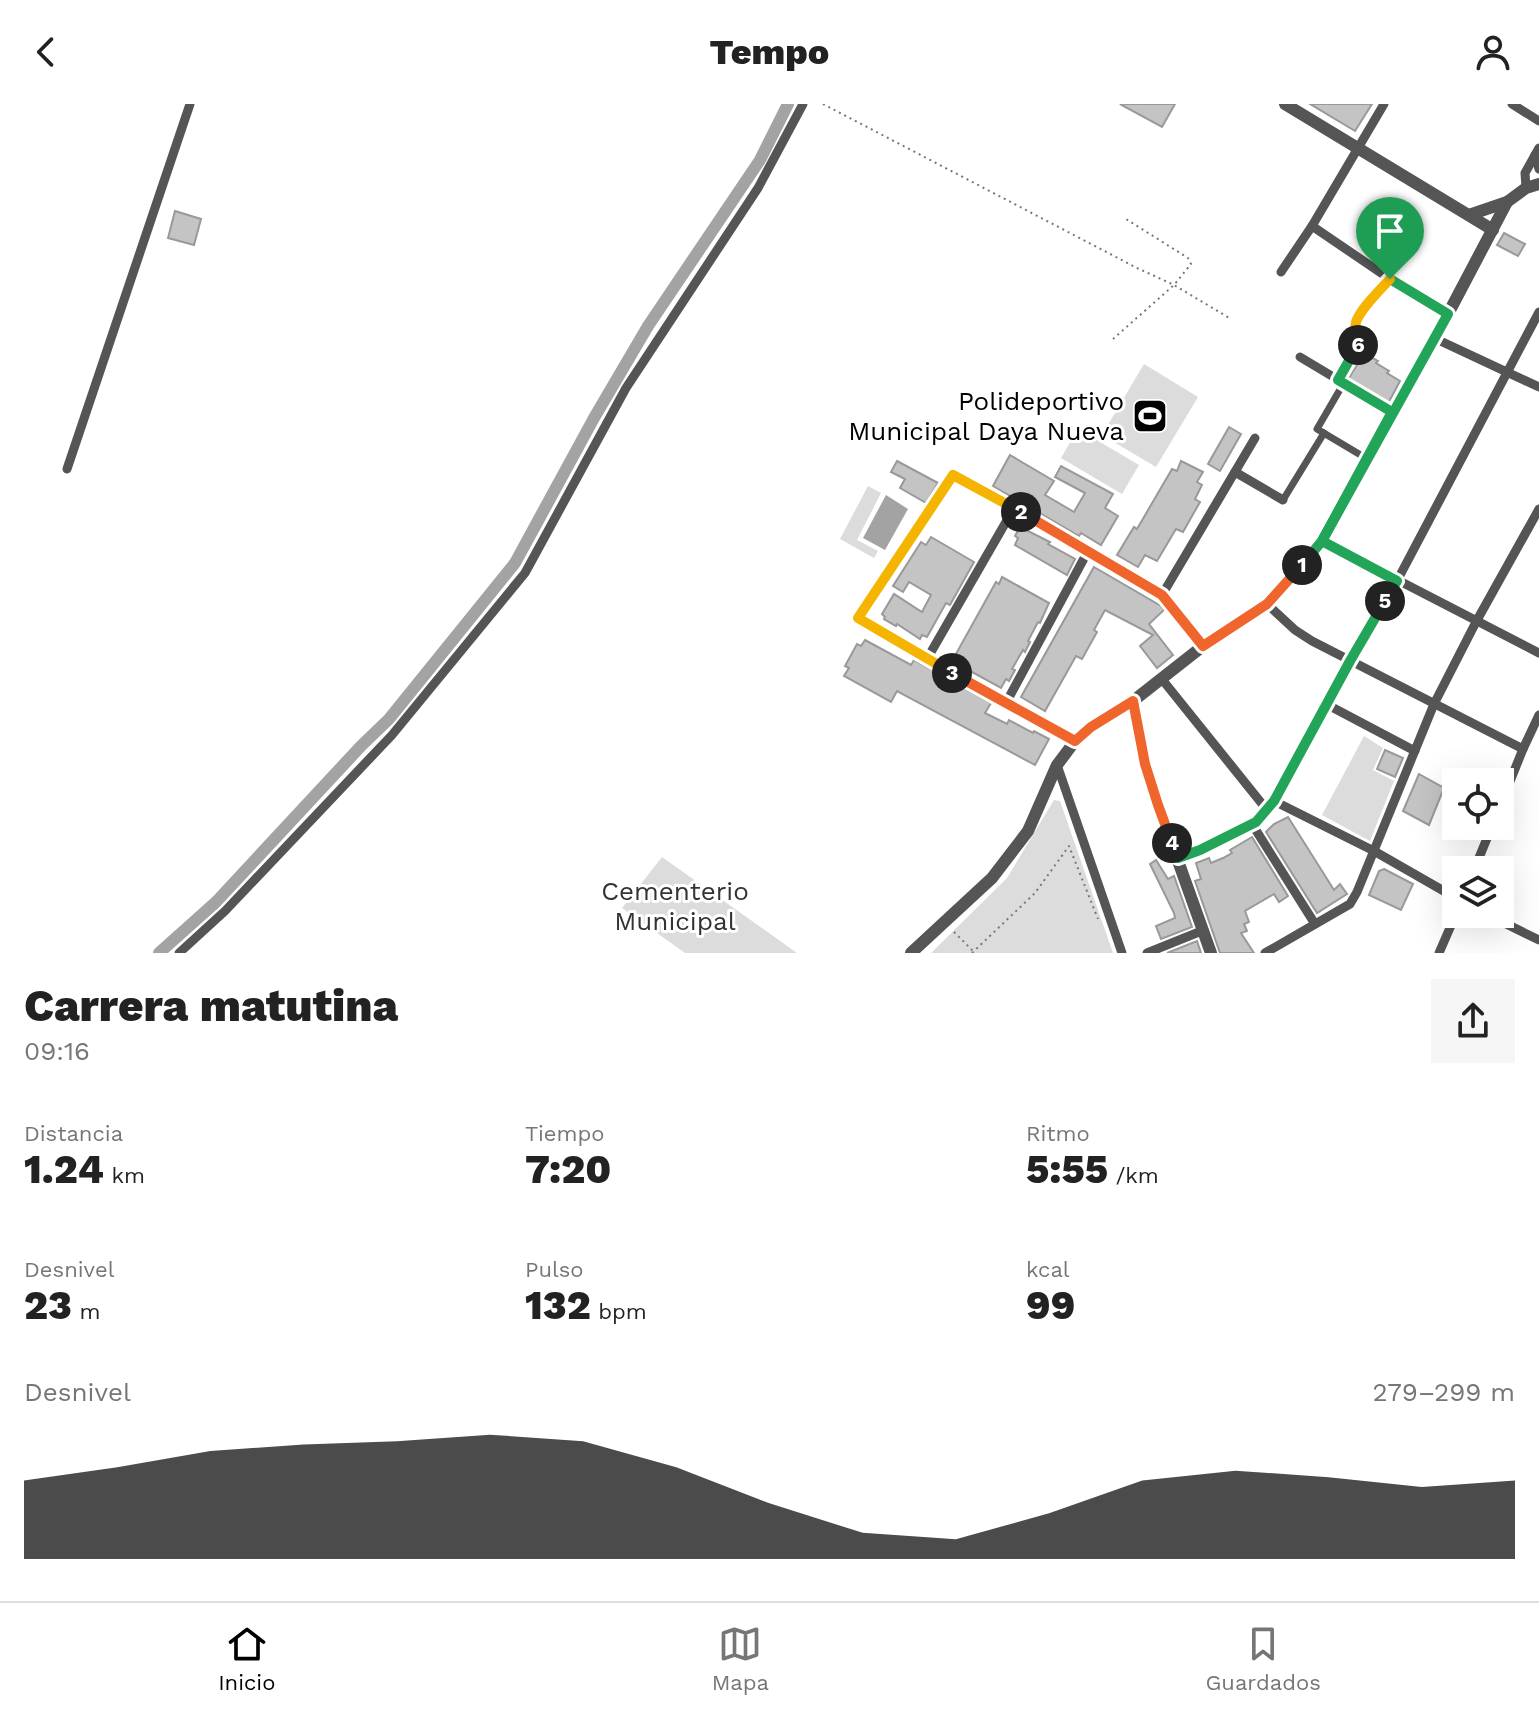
<!DOCTYPE html>
<html lang="es">
<head>
<meta charset="utf-8">
<style>
	body { margin:0; font-family:"Work Sans",sans-serif; background:#f6f6f6; color:#222; height:100vh; display:flex; flex-direction:column; font-size:30px; white-space:nowrap }
	* { box-sizing:border-box; margin:0 }
	p { font-size:26px; color:#767676 }
	.icon { flex:none; width:44px; height:44px; fill:none; stroke:currentColor; stroke-width:2; stroke-linecap:round; stroke-linejoin:round }
	.map { position:relative; height:849px; overflow:hidden }
	.sheet { display:flex; flex-direction:column; background:#fff; flex:1 }
	.sheet>* { flex:none }
	.fabs { position:absolute; left:1442px; top:664px; display:grid; gap:16px }
	.fabs a { display:grid; place-items:center; width:72px; height:72px; border-radius:0px; background:#fff; box-shadow:0 8px 32px #0002; font-size:40px }
	.pin { position:absolute; display:grid; place-items:center; width:68px; height:68px; color:#fff; margin:-82px -34px; border-radius:50% 50% 50% 0; rotate:-45deg; box-shadow:0 0 8px #0007 }
	.pin .icon { rotate:45deg }
	.km { position:absolute; width:40px; height:40px; margin:-20px; border-radius:50%; background:#222; color:#fff; font-size:22px; line-height:40px; text-align:center }
	.round { display:grid; place-items:center; flex:none; width:84px; height:84px; border-radius:0px; background:#f6f6f6 }
	.head { display:flex; align-items:center; justify-content:space-between; height:136px; padding:0 24px }
	h1 { font-size:44px; font-weight:800; line-height:60px }
	.stats { display:grid; grid-template-columns:repeat(3,1fr); gap:12px; height:136px; padding:8px 24px }
	.stats div { display:grid; align-content:center }
	.stats b { font-size:40px; font-weight:800 }
	.stats small { font-size:22px; font-weight:400 }
	.stats p { font-size:22px }
	.chart { height:224px; padding:16px 24px }
	.chart p { display:flex; justify-content:space-between }
	.chart svg { width:100%; height:144px; margin-top:8px; fill:#000; opacity:.7 }
	header { display:flex; justify-content:space-between; align-items:center; height:104px; padding:0 24px; background:#fff; font-size:36px; font-weight:800 }
	.dock { display:flex; justify-content:space-around; align-items:center; height:112px; border-top:2px solid #e0e0e0; background:#fff; font-size:22px; color:#767676 }
	.dock a { display:grid; justify-items:center; gap:4px }
	.dock .active { color:#000 }
	.map>svg:first-child { display:block }
	.green { fill:#dcdcdc }
	.water { fill:#a3a3a3 }
	.lines { fill:none; stroke-linecap:round; stroke-linejoin:round }
	.canal { stroke:#a3a3a3; stroke-width:12 }
	.building { fill:#c4c4c4; stroke:#999; stroke-width:2 }
	.path { stroke:#777; stroke-width:2; stroke-dasharray:2 4; stroke-linecap:butt }
	.pedestrian { stroke:#555; stroke-width:7 }
	.minor { stroke:#555; stroke-width:9 }
	.tertiary { stroke:#555; stroke-width:12 }
	.split-1-casing { stroke:#fff; stroke-width:16 }
	.split-2-casing { stroke:#fff; stroke-width:16 }
	.split-3-casing { stroke:#fff; stroke-width:16 }
	.split-4-casing { stroke:#fff; stroke-width:16 }
	.split-5-casing { stroke:#fff; stroke-width:16 }
	.split-6-casing { stroke:#fff; stroke-width:16 }
	.split-7-casing { stroke:#fff; stroke-width:16 }
	.split-1 { stroke:#22a559; stroke-width:10 }
	.split-2 { stroke:#f0652b; stroke-width:10 }
	.split-3 { stroke:#f5b400; stroke-width:10 }
	.split-4 { stroke:#f0652b; stroke-width:10 }
	.split-5 { stroke:#22a559; stroke-width:10 }
	.split-6 { stroke:#22a559; stroke-width:10 }
	.split-7 { stroke:#f5b400; stroke-width:10 }
	.labels { text-anchor:middle; dominant-baseline:central; stroke-width:6; stroke-linejoin:round; paint-order:stroke }
	.poi-label { font-size:26px; fill:#000; stroke:#fff; text-anchor:end }
	.park-label { font-size:26px; fill:#333; stroke:#fff }
</style>
</head>
<body>
<header><svg class="icon" aria-label="back" viewBox="0 0 24 24"><path d="M15 5l-7 7 7 7"/></svg>Tempo<svg class="icon" aria-label="person" viewBox="0 0 24 24"><circle cx="12" cy="8" r="4"/><path d="M4 21q1-7 8-7t8 7"/></svg></header>
<div class="map">
<svg width="1539" height="849" viewBox="0 0 1539 849">
	<rect width="100%" height="100%" fill="#fff"/>
	<g class="green">
		<polygon points="1144,260 1198,293 1156,363 1102,331"/>
		<polygon points="1078,325 1139,361 1122,390 1061,354"/>
		<polygon points="868,382 881,389 857,436 878,447 874,454 840,435"/>
		<polygon points="1364,632 1383,644 1373,666 1394,677 1370,737 1322,711"/>
		<polygon points="1054,696 1060,697 1113,849 931,849 1007,774"/>
		<polygon points="662,753 797,849 685,849 622,804"/>
	</g>
	<polygon class="water" points="886,391 908,405 885,446 863,434"/>
	<g class="lines">
		<polyline class="canal" points="159,849 216,798 361,642 389,615 515,459 594,314 648,222 760,56 788,0"/>
	</g>
	<g class="building">
		<polygon points="1120,0 1175,0 1162,23"/>
		<polygon points="1310,0 1372,0 1355,27"/>
		<polygon points="175,107 201,115 194,141 168,134"/>
		<polygon points="1504,129 1525,140 1518,152 1497,141"/>
		<polygon points="1364,249 1378,257 1376,259 1389,267 1387,269 1400,277 1389,298 1349,274"/>
		<polygon points="1229,323 1241,330 1220,367 1208,360"/>
		<polygon points="1010,351 1054,377 1045,391 1074,408 1085,389 1055,373 1061,362 1113,390 1105,404 1118,412 1101,441 1081,429 1079,432 993,382"/>
		<polygon points="897,357 938,379 926,399 900,384 905,375 891,368"/>
		<polygon points="1181,357 1203,368 1197,378 1202,381 1195,395 1200,398 1183,428 1176,425 1157,457 1145,451 1138,463 1117,451 1134,423 1137,425 1172,365 1177,367"/>
		<polygon points="1020,423 1050,438 1048,440 1075,455 1067,471 1015,441 1018,434 1015,432"/>
		<polygon points="931,433 974,458 950,501 946,499 927,533 922,531 920,535 897,520 896,522 884,515 885,513 882,510 894,490 922,508 931,491 909,478 903,488 893,482 921,438 926,441"/>
		<polygon points="1094,463 1161,502 1164,506 1149,520 1173,551 1157,564 1140,542 1153,531 1105,506 1094,526 1097,528 1082,555 1076,552 1045,607 1021,593"/>
		<polygon points="1002,473 1049,499 1040,519 1038,518 1028,537 1030,538 1025,548 1023,546 1012,565 1015,566 1009,577 1006,575 1001,584 952,557 996,478 999,480"/>
		<polygon points="865,536 911,561 914,556 991,599 985,609 1007,620 1009,616 1033,629 1034,627 1049,635 1035,661 897,587 891,598 844,572 849,564 845,562 857,540 861,542"/>
		<polygon points="1385,646 1403,654 1395,673 1377,665"/>
		<polygon points="1419,670 1444,684 1429,721 1403,707"/>
		<polygon points="1288,713 1334,786 1340,780 1347,790 1317,809 1266,728 1274,720"/>
		<polygon points="1252,733 1288,792 1279,798 1274,790 1245,807 1249,818 1244,820 1247,827 1241,829 1254,849 1220,849 1195,777 1201,775 1196,759 1209,754 1211,759 1223,754 1232,749 1230,746"/>
		<polygon points="1156,756 1168,775 1174,772 1192,823 1161,835 1156,822 1175,814 1174,809 1150,760"/>
		<polygon points="1384,765 1413,780 1401,806 1369,791 1379,767"/>
		<polygon points="1197,837 1201,849 1167,849"/>
	</g>
	<g class="lines">
		<g class="path">
			<polyline points="823,0 1137,164 1174,181 1231,215"/>
			<polyline points="1113,235 1174,181 1191,160 1188,154 1126,115"/>
			<polyline points="954,828 975,849"/>
			<polyline points="972,849 1035,789 1069,742 1098,815"/>
		</g>
		<g class="pedestrian">
			<polygon points="1342,282 1389,310 1364,353 1317,325"/>
			<polyline points="1283,396 1324,329"/>
		</g>
		<g class="minor">
			<polyline points="1512,0 1539,17"/>
			<polyline points="1535,51 1539,65"/>
			<polyline points="1526,84 1525,69 1539,44"/>
			<polyline points="1312,122 1390,175 1448,210"/>
			<polyline points="1281,168 1312,122 1384,0"/>
			<polyline points="1434,234 1539,283"/>
			<polyline points="1300,253 1392,308"/>
			<path d="M1338 276 1359 238C1349 212 1374 194 1390 175"/>
			<polyline points="67,365 190,0"/>
			<polyline points="1235,368 1283,396"/>
			<polyline points="1322,437 1539,549"/>
			<polyline points="1162,491 1255,334"/>
			<polyline points="1267,500 1295,526 1312,537 1523,645"/>
			<polyline points="927,555 1014,404"/>
			<polyline points="1161,574 1267,706"/>
			<polyline points="1006,599 1088,447"/>
			<polyline points="1326,600 1415,647"/>
			<polyline points="1075,637 927,555 858,514 953,371 1162,491 1203,542"/>
			<polyline points="1057,661 1122,849"/>
			<polyline points="1274,697 1374,747 1456,794"/>
			<polyline points="1500,702 1523,645 1539,611"/>
			<polyline points="1252,720 1315,820"/>
			<polyline points="1178,754 1200,746 1256,718 1274,697 1350,557 1397,477 1539,208"/>
			<polyline points="1474,766 1492,722"/>
			<polyline points="1486,810 1539,836"/>
			<polyline points="179,849 225,807 392,631 525,469 626,284 758,84 803,0"/>
			<polyline points="1147,849 1204,826"/>
			<polyline points="1265,849 1350,800 1357,788 1434,600 1476,518 1539,405"/>
			<polyline points="1439,849 1456,810"/>
		</g>
		<g class="tertiary">
			<polyline points="1285,0 1493,126"/>
			<polyline points="1469,111 1507,98 1526,84 1539,80"/>
			<polyline points="1133,597 1145,660 1158,701 1211,849"/>
			<polyline points="911,849 992,774 1028,727 1057,661 1075,637 1091,623 1133,597 1203,542 1267,500 1322,437 1448,210 1507,98"/>
		</g>
	</g>
	<g class="lines">
		<g class="split-1-casing">
			<polyline id="split-1" points="1302,461 1322,437 1448,210 1390,175"/>
		</g>
		<g class="split-2-casing">
			<polyline id="split-2" points="1021,408 1162,491 1203,542 1267,500 1302,461"/>
		</g>
		<g class="split-3-casing">
			<polyline id="split-3" points="952,569 858,514 953,371 1021,408"/>
		</g>
		<g class="split-4-casing">
			<polyline id="split-4" points="952,569 1075,637 1091,623 1133,597 1145,660 1158,701 1172,739"/>
		</g>
		<g class="split-5-casing">
			<polyline id="split-5" points="1172,739 1178,754 1200,746 1256,718 1274,697 1350,557 1385,497"/>
		</g>
		<g class="split-6-casing">
			<polyline id="split-6" points="1358,241 1338,276 1392,308 1322,437 1397,477 1385,497"/>
		</g>
		<g class="split-7-casing">
			<path id="split-7" d="M1358 241 1359 238C1357 232 1354 225 1356 218 1361 204 1380 186 1390 175"/>
		</g>
		<use href="#split-1" class="split-1"/>
		<use href="#split-2" class="split-2"/>
		<use href="#split-3" class="split-3"/>
		<use href="#split-4" class="split-4"/>
		<use href="#split-5" class="split-5"/>
		<use href="#split-6" class="split-6"/>
		<use href="#split-7" class="split-7"/>
	</g>
	<defs>
		<g id="stadium-square" transform="scale(1.8)"><rect x="-9" y="-9" width="18" height="18" rx="4" fill="#000" stroke="#fff"/><path d="M0-5a6.5 5 0 1 0 0 10a6.5 5 0 1 0 0-10ZM-3.5-1.8h7v3.6h-7Z" fill="#fff"/></g>
	</defs>
	<g fill-rule="evenodd">
		<use href="#stadium-square" x="1150" y="312"/>
	</g>
	<g class="labels">
		<g class="poi-label">
			<text x="1124" y="297">Polideportivo<tspan x="1124" dy="30">Municipal Daya Nueva</tspan></text>
		</g>
		<g class="park-label">
			<text x="675" y="787">Cementerio<tspan x="675" dy="30">Municipal</tspan></text>
		</g>
	</g>
</svg>
<div class="fabs">
<a><svg class="icon" aria-label="locate" viewBox="0 0 24 24"><circle cx="12" cy="12" r="6"/><path d="M12 2v4M12 18v4M2 12h4M18 12h4"/></svg></a>
<a><svg class="icon" aria-label="layers" viewBox="0 0 24 24"><path d="M12 4l9 5-9 5-9-5zM3 14l9 5 9-5"/></svg></a>
</div>
<div class="pin" style="left:1390px;top:175px;background:#1e9e55"><svg class="icon" aria-label="arrive" viewBox="0 0 24 24"><path d="M6 21V4h12l-3 4 3 4H6"/></svg></div>
<b class="km" style="left:1302px;top:461px">1</b>
<b class="km" style="left:1021px;top:408px">2</b>
<b class="km" style="left:952px;top:569px">3</b>
<b class="km" style="left:1172px;top:739px">4</b>
<b class="km" style="left:1385px;top:497px">5</b>
<b class="km" style="left:1358px;top:241px">6</b>
</div>
<section class="sheet">
<div class="head"><div><h1>Carrera matutina</h1><p>09:16</p></div><a class="round"><svg class="icon" aria-label="share" viewBox="0 0 24 24"><path d="M12 15V3M7 8l5-5 5 5M5 13v7h14v-7"/></svg></a></div>
<div class="stats">
<div><p>Distancia</p><b>1.24<small> km</small></b></div>
<div><p>Tiempo</p><b>7:20</b></div>
<div><p>Ritmo</p><b>5:55<small> /km</small></b></div>
</div>
<div class="stats">
<div><p>Desnivel</p><b>23<small> m</small></b></div>
<div><p>Pulso</p><b>132<small> bpm</small></b></div>
<div><p>kcal</p><b>99</b></div>
</div>
<div class="chart"><p><span>Desnivel</span>279–299 m</p>
<svg viewBox="0 0 160 44" preserveAspectRatio="none"><path d="M0 44V20L10 16L20 11L30 9L40 8L50 6L60 8L70 16L80 27L90 36L100 38L110 30L120 20L130 17L140 19L150 22L160 20V44z"/></svg>
</div>
</section>
<nav class="dock">
<a class="active"><svg class="icon" aria-label="home" viewBox="0 0 24 24"><path d="M3 11l9-7 9 7M6 9v11h12V9"/></svg>Inicio</a>
<a><svg class="icon" aria-label="map" viewBox="0 0 24 24"><path d="M3 6l6-2 6 2 6-2v14l-6 2-6-2-6 2zM9 4v14M15 6v14"/></svg>Mapa</a>
<a><svg class="icon" aria-label="saved" viewBox="0 0 24 24"><path d="M7 4h10v16l-5-4-5 4z"/></svg>Guardados</a>
</nav>
</body>
</html>
